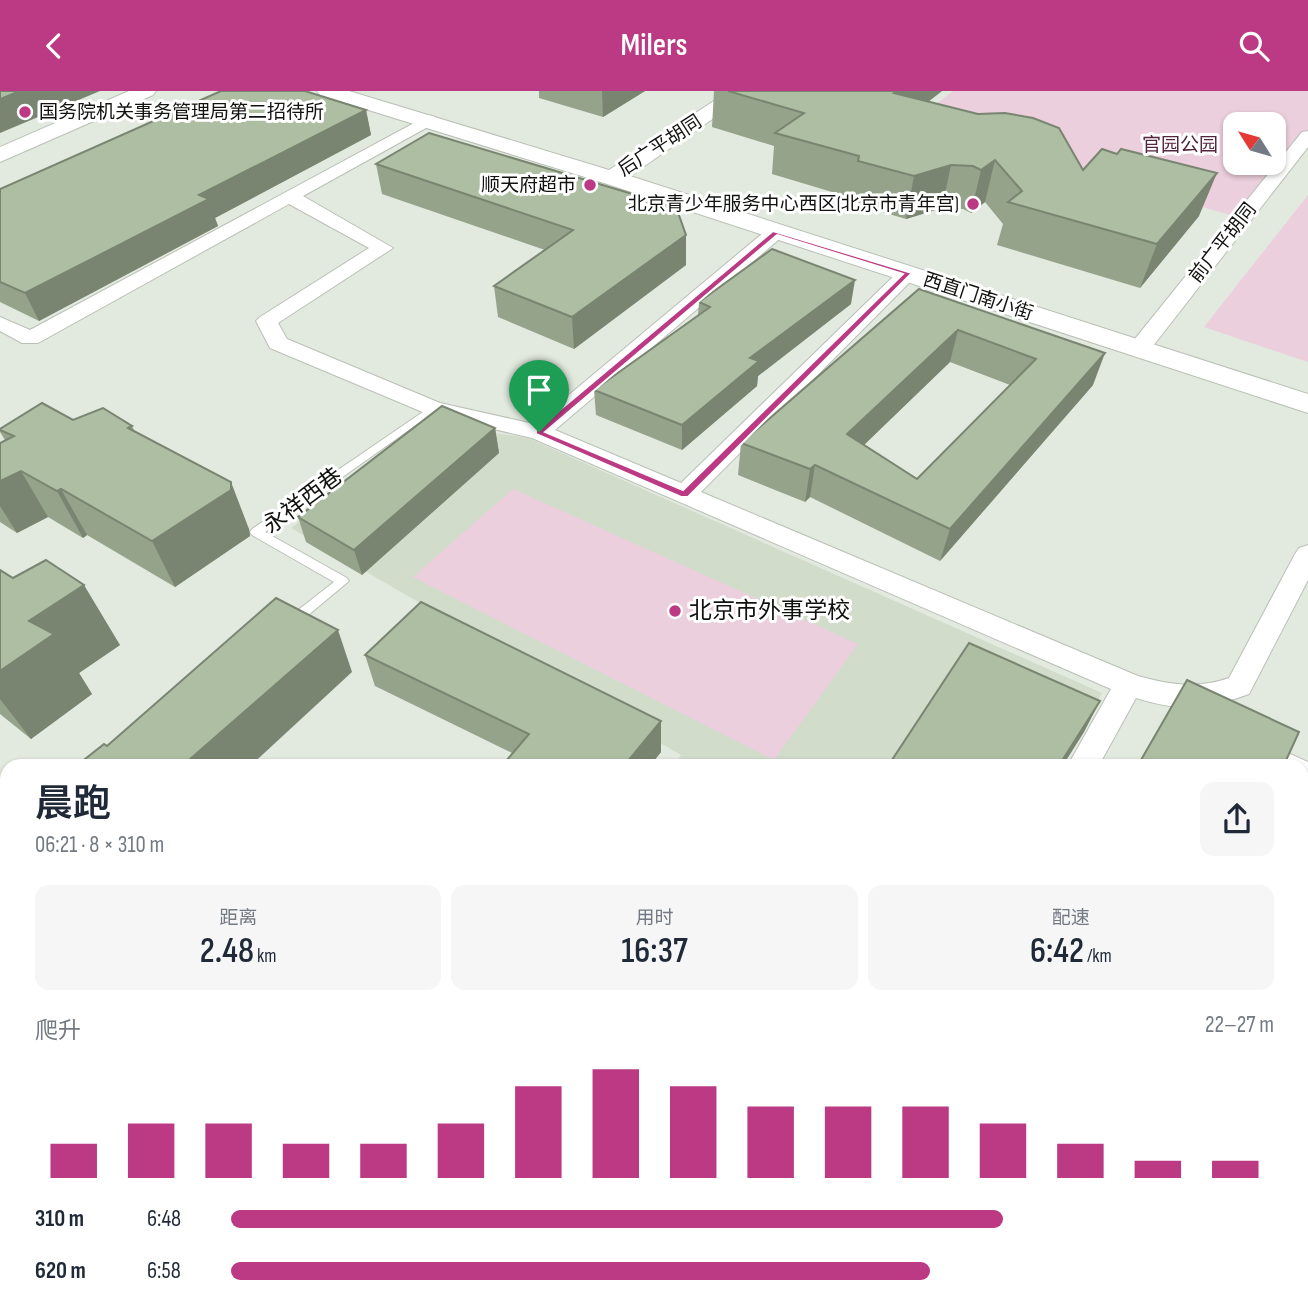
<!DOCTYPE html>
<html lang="zh">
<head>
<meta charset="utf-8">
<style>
	body { margin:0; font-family:"Sofia Sans Condensed","Noto Sans SC",sans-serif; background:#f6f6f7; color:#1f2937; height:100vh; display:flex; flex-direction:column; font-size:26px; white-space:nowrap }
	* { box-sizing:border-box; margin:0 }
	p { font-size:23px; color:#747a83 }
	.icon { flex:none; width:38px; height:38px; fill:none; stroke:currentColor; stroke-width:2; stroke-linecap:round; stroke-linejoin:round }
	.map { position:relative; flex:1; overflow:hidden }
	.details { position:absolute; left:0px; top:668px; width:1309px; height:555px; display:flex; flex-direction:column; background:#fff; border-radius:21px 21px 0 0; box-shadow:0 2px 5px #0004 }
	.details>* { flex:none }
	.needle { width:46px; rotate:307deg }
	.buttons { position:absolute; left:1223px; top:21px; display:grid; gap:14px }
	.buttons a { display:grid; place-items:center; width:63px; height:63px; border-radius:14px; background:#fff; box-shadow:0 2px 5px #0004; font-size:35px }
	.pin { position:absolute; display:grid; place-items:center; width:60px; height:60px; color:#fff; margin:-72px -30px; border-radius:50% 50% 50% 0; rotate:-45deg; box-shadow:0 0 7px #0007 }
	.pin .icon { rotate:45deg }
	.round { display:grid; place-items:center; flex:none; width:74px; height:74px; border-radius:14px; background:#f6f6f7 }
	.summary { display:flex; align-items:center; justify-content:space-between; height:119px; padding:0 35px }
	h1 { font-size:38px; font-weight:600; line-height:52px }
	.stats { display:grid; grid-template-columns:repeat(3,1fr); gap:10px; height:119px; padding:7px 35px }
	.stats div { display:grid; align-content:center; border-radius:14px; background:#f6f6f7; text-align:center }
	.stats b { font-size:35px; font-weight:600 }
	.stats small { font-size:19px; font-weight:400 }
	.stats p { font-size:19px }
	.chart { height:196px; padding:14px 35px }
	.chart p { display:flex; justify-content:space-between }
	.chart svg { width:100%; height:126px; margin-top:7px; stroke:#bb3a83; stroke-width:6 }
	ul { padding:0 35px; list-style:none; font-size:23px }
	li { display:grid; grid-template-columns:112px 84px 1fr; align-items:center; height:52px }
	li i { height:18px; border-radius:9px; background:#bb3a83 }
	header { display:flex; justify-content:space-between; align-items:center; height:91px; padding:0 35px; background:#bb3a83; color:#fff; font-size:32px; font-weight:600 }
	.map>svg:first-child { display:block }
	.built { fill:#d2dccb }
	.green { fill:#eccfdc; fill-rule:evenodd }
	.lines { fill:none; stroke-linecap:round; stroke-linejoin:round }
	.lane-casing { stroke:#bac0b6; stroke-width:2 }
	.street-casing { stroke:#bac0b6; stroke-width:2 }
	.secondary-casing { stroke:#bac0b6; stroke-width:2 }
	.highway-casing { stroke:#bac0b6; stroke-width:2 }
	.lane { fill:#fff; fill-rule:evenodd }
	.street { fill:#fff; fill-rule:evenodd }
	.secondary { fill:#fff; fill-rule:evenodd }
	.highway { fill:#fff; fill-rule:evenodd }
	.wall { fill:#95a38b; fill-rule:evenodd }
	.shaded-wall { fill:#798571 }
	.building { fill:#adbea2; stroke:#798571; stroke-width:2; fill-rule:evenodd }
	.route { fill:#bb3a83; stroke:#fff; stroke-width:2; fill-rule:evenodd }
	.poi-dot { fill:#bb3a83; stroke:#fff; stroke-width:2.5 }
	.labels { text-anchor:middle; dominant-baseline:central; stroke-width:6; stroke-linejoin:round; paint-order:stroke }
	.far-poi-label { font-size:19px; fill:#10120f; stroke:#fff; text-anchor:end }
	.far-park-label { font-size:19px; fill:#53263d; stroke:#fff }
	.far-street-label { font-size:19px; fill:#10120f; stroke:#fff }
	.street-label { font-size:23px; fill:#10120f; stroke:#fff }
	.poi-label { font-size:23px; fill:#10120f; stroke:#fff; text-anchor:start }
</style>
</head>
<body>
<header><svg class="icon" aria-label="back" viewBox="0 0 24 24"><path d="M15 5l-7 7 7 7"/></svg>Milers<svg class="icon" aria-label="search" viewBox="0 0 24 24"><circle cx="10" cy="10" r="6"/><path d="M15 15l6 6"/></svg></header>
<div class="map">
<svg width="1308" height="1223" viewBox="0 0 1308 1223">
	<rect width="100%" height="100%" fill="#e2e9de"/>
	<polygon class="built" points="435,333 528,347 1102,602 1061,675 673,675 681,664 291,437"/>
	<g class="green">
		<path d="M953 0H1308V40L1241 127 910 33ZM1236 33H1274V72H1236Z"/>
		<polygon points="1308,104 1308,271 1204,236"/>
		<polygon points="513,398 858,553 774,669 413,486"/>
	</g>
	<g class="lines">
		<g class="lane-casing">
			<g id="lane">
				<polygon points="433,314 437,315 437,319 265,441 347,487 349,490 294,536 284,536 282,533 284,530 334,491 252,444 250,441 252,438"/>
				<path d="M1288 662 1308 671V684L1302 682V676C1293 676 1285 677 1281 668L1283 664Z"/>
				<polygon points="7,745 7,761 0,765 0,749"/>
			</g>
		</g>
		<g class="street-casing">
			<g id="street">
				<path d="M429 24 435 26V32L303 105 393 157 278 232 287 248 440 312 534 333 769 137H783L786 141 783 145 555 339 681 392 901 178H915L918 182 915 186 701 401 1138 585C1170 594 1197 598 1229 587L1295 463 1299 457 1308 454V489L1249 603C1205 619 1181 621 1136 607L1098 676H1067L1111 598 532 347 425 322 270 257 256 230 260 226 369 157 289 113 38 252H22L0 240V226L30 239Z"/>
				<polygon points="1308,40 1308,56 1146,264 1130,264 1127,259 1130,254 1302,41"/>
				<polygon points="756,1216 801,1216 798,1223 753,1223"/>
			</g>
		</g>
		<g class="secondary-casing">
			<g id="secondary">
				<polygon points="129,0 156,0 153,4 0,71 0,56"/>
				<polygon points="317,0 349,0 609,79 729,0 753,0 630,85 1308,303 1308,322 604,92 320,4"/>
				<polygon points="0,843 7,845 7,891 0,889"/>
				<polygon points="347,1216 408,1216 411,1223 350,1223"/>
			</g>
		</g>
		<g class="highway-casing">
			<g id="highway">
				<polygon points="0,980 7,983 7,1036 0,1033"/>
				<polygon points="0,1174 7,1177 7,1216 66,1216 69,1223 0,1223"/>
				<polygon points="187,1216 247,1216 250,1223 190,1223"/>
			</g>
		</g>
		<use href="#lane" class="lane"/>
		<use href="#street" class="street"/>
		<use href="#secondary" class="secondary"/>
		<use href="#highway" class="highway"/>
	</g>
	<g class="wall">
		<polygon points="539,0 645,0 603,26 539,7"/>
		<polygon points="714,0 942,0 928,11 1083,79 1199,125 1140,197 997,154 1003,133 985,111 971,122 963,118 942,117 906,128 852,112 852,107 772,83 774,55 712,36"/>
		<polygon points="366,19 371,44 215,127 218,135 39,230 0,211 0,98"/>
		<polygon points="376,73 686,174 574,258 498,226 494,195 545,159 382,103"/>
		<path d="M919 198 1093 294 940 470 810 406 805 411 738 384 741 352ZM950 271 1010 294 917 388 864 354Z"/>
		<polygon points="699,211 851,213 758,285 757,295 682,359 596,324 594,299 698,224"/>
		<polygon points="73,329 132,335 135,341 249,438 250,445 175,496 87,444 83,447 48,426 17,442 0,431 0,352 5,349 0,341 0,338"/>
		<polygon points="495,337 499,362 362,484 306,451 298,426"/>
		<polygon points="0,479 120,554 79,582 92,603 31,648 0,623"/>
		<polygon points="365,564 661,661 649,676 501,676 512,662 375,595"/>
		<polygon points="1187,589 1283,676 1136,676"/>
		<polygon points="1308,1052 1308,1130 1302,1127 1302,1069"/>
		<polygon points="993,1216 1029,1216 1039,1223 984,1223"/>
	</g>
	<g class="shaded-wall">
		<polygon points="20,0 100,0 0,42 0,8"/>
		<polygon points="602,0 645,0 603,26"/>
		<polygon points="897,0 942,0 887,42 894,2"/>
		<polygon points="366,19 371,44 215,127 218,135 39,230 25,202 199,104"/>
		<polygon points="995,69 985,111 971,122 981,79"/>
		<polygon points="951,74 942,117 906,128 914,85"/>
		<polygon points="1217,82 1199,125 1140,197 1157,153"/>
		<polygon points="686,144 686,174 574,258 572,226"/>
		<polygon points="855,189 851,213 758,285 757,295 682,359 682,334 750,267"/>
		<polygon points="958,239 950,271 842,375 847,343"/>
		<polygon points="1105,262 1093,294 940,470 950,438"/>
		<polygon points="495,337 499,362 362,484 354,459"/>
		<polygon points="815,374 810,406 805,411 810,378"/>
		<polygon points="21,380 48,426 17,442 0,415 0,390"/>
		<polygon points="231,391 249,438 250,445 175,496 152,450"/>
		<polygon points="61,398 87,444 83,447 57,400"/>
		<polygon points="84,494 120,554 79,582 92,603 31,648 0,608 0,580 29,530"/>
		<polygon points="338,539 352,581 249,676 181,676"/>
		<polygon points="1100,610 1084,641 1062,676 1058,676"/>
		<polygon points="661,630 661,661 649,676 623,676"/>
	</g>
	<g class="building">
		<polygon points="0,0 20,0 0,8"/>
		<polygon points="221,0 305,0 366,19 199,104 209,108 25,202 0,191 0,98"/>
		<polygon points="728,0 897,0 894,2 978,23 1005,22 1033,27 1059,37 1083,79 1102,58 1117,63 1121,58 1217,82 1157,153 1008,111 1022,100 995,69 981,79 973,75 951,74 914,85 858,70 859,65 775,42 804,22"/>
		<polygon points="429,42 676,116 686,144 572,226 494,195 573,139 376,73"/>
		<polygon points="772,158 855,189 750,267 759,270 682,334 594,299 710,216 699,211"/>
		<path d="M919 198 1105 262 950 438 815 374 810 378 741 352ZM958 239 1036 268 917 388 847 343Z"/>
		<polygon points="42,312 73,329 103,317 132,335 128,337 231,391 231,399 152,450 61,398 57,400 21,380 0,390 0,352 14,345 0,339 0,338"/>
		<polygon points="442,315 495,337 354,459 298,426"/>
		<polygon points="46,469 84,494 29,530 54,543 0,580 0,479 13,487"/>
		<polygon points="276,507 338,539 181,676 75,676 104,653 107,655"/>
		<polygon points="421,511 661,630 623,676 501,676 529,643 365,564"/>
		<polygon points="969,552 1100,610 1058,676 888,675"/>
		<polygon points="1187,589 1299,641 1283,676 1137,676"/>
		<polygon points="1005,1216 1029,1216 1039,1223 1002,1223"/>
	</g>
	<path class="route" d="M773 140 912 182 688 406H681L536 343V339ZM777 144 903 183 683 399 545 341Z"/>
	<g class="poi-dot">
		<circle cx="25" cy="21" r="7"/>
		<circle cx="590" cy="94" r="7"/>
		<circle cx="973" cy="113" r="7"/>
		<circle cx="675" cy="520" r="7"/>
	</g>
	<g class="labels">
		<g class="far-poi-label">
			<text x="39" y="21" text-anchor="start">国务院机关事务管理局第二招待所</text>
			<text x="576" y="94">顺天府超市</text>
			<text x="959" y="113">北京青少年服务中心西区(北京市青年宫)</text>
		</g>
		<g class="far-park-label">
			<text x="1180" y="54">官园公园</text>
		</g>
		<g class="far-street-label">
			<text transform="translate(660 55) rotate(-33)">后广平胡同</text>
			<text transform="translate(1223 152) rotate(-52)">前广平胡同</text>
			<text transform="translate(978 206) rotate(18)">西直门南小街</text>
		</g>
		<g class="street-label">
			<text transform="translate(303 410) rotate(-37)">永祥西巷</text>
		</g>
		<g class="poi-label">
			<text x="689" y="520">北京市外事学校</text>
		</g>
	</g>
</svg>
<div class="buttons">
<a><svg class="needle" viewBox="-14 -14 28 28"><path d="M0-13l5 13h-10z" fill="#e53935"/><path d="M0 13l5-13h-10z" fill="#747a83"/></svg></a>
</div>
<div class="pin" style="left:539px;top:341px;background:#1e9e55"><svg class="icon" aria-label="arrive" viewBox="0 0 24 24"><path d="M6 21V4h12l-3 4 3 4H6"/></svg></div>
<section class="details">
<div class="summary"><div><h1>晨跑</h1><p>06:21 · 8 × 310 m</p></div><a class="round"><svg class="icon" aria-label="share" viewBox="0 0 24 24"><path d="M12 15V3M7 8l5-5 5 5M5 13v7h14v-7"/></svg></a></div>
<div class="stats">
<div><p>距离</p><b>2.48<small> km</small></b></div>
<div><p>用时</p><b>16:37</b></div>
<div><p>配速</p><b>6:42<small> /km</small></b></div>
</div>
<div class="chart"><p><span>爬升</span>22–27 m</p>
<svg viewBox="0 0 160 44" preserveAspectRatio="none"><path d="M5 44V32M15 44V25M25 44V25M35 44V32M45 44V32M55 44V25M65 44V12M75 44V6M85 44V12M95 44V19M105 44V19M115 44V19M125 44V25M135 44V32M145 44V38M155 44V38"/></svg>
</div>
<ul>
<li><b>310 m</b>6:48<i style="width:74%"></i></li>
<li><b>620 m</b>6:58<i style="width:67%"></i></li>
</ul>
</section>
</div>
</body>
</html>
